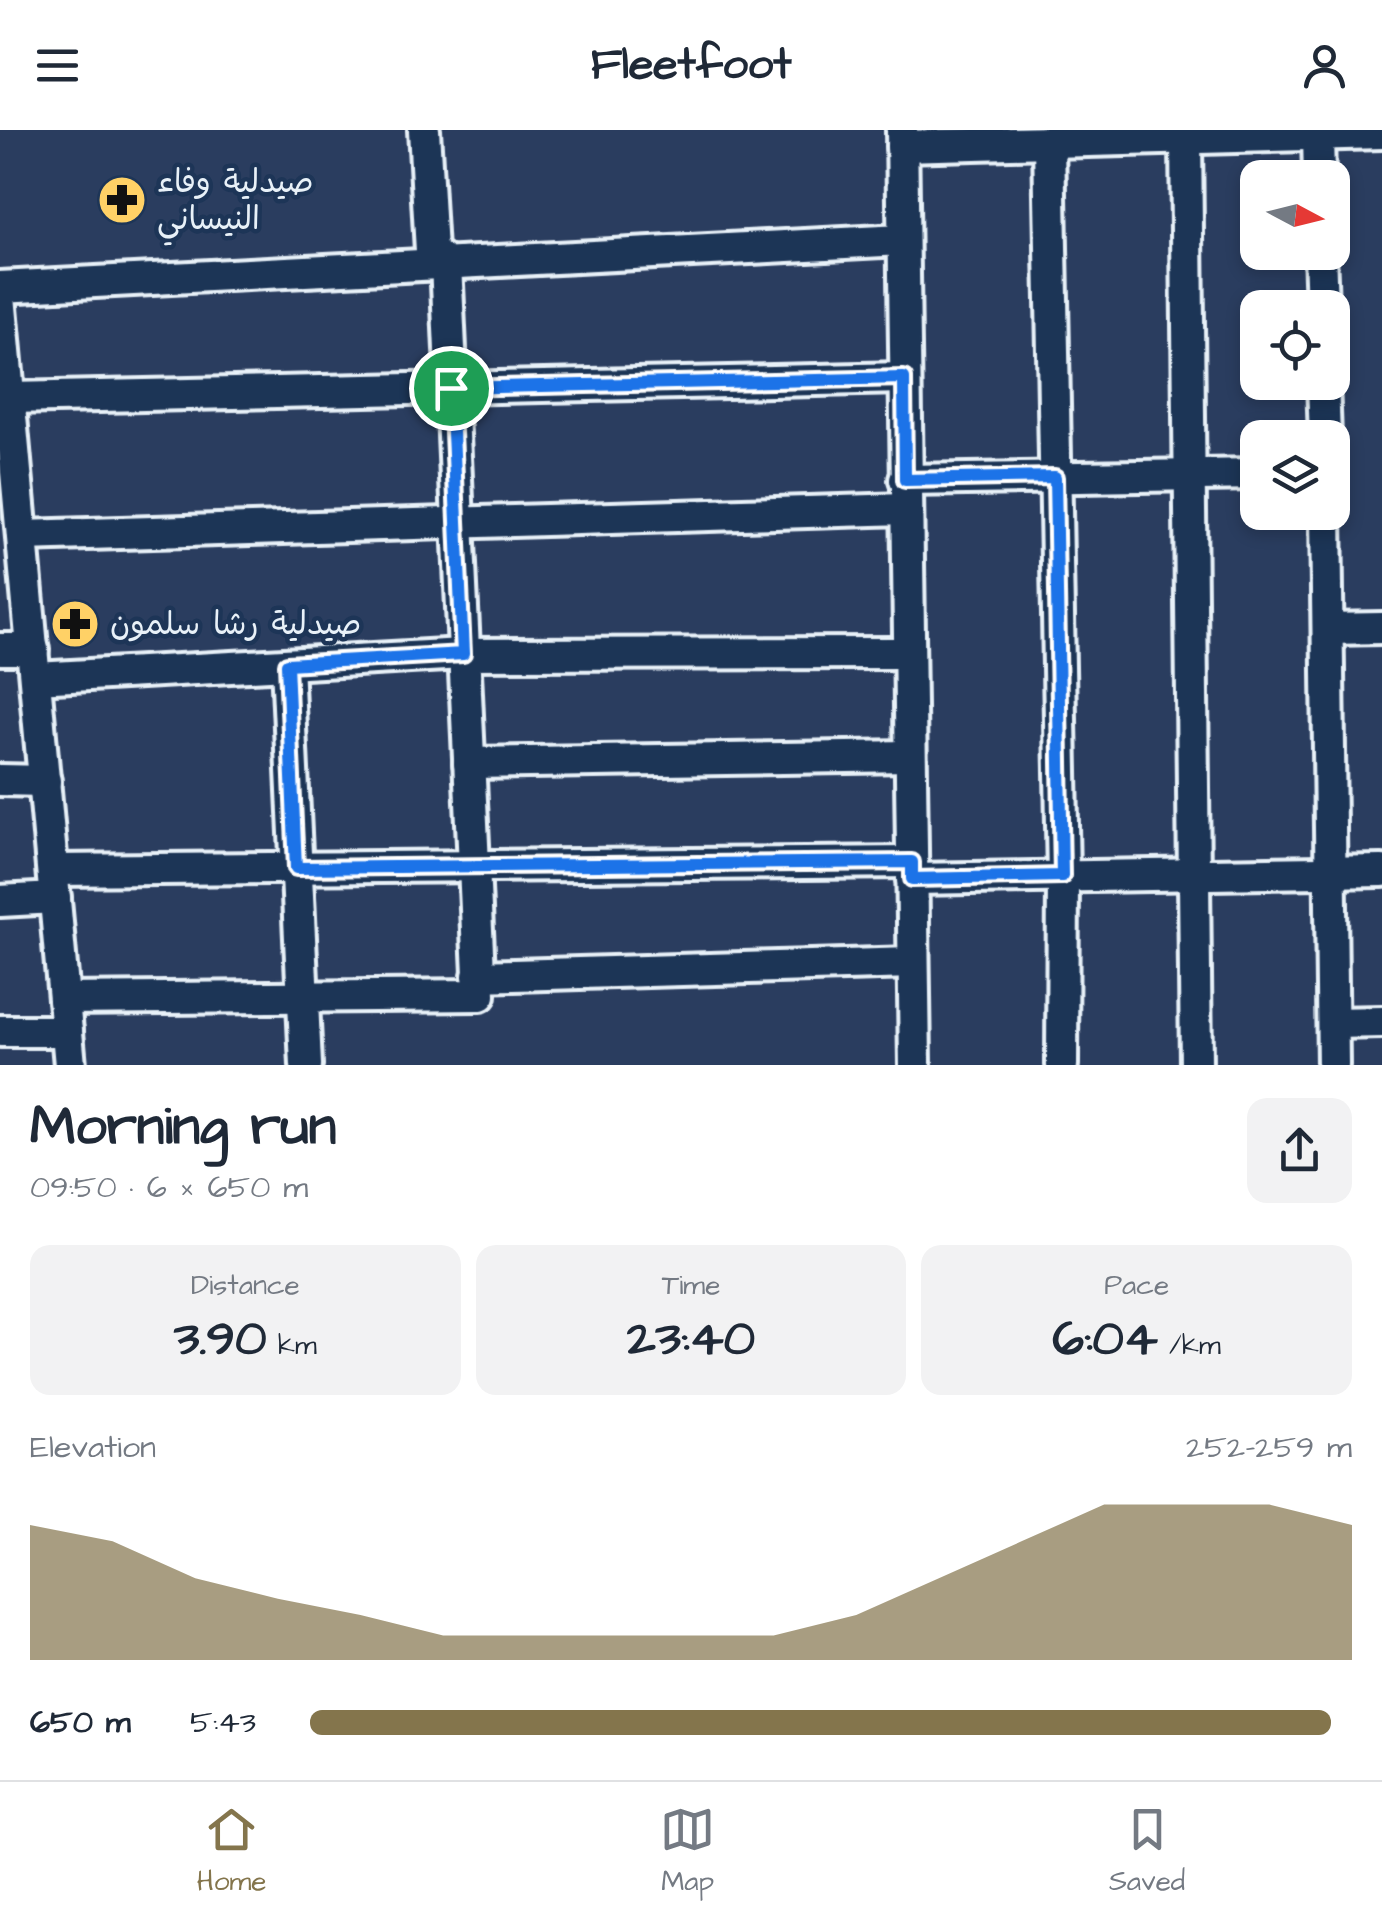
<!DOCTYPE html>
<html lang="en">
<head>
<meta charset="utf-8">
<style>
	body { margin:0; font-family:"Architects Daughter","Playpen Sans Arabic",sans-serif; background:#f2f2f3; color:#1f2937; height:100vh; display:flex; flex-direction:column; font-size:38px; white-space:nowrap }
	* { box-sizing:border-box; margin:0 }
	p { font-size:32px; color:#747a83 }
	.icon { flex:none; width:55px; height:55px; fill:none; stroke:currentColor; stroke-width:2; stroke-linecap:round; stroke-linejoin:round }
	.map { position:relative; height:935px; overflow:hidden }
	.sheet { display:flex; flex-direction:column; background:#fff; flex:1 }
	.sheet>* { flex:none }
	.needle { width:65px; rotate:97deg }
	.controls { position:absolute; left:1240px; top:30px; display:grid; gap:20px }
	.controls a { display:grid; place-items:center; width:110px; height:110px; border-radius:20px; background:#fff; box-shadow:0 5px 15px #0003; font-size:50px }
	.pin { position:absolute; display:grid; place-items:center; width:85px; height:85px; color:#fff; margin:-42px; border:5px solid #fff; border-radius:50%; box-shadow:0 2px 10px #0007 }
	.round { display:grid; place-items:center; flex:none; width:105px; height:105px; border-radius:20px; background:#f2f2f3 }
	.head { display:flex; align-items:center; justify-content:space-between; height:170px; padding:0 30px }
	h1 { font-size:55px; font-weight:700; line-height:75px }
	.stats { display:grid; grid-template-columns:repeat(3,1fr); gap:15px; height:170px; padding:10px 30px }
	.stats div { display:grid; align-content:center; border-radius:20px; background:#f2f2f3; text-align:center }
	.stats b { font-size:50px; font-weight:700 }
	.stats small { font-size:28px; font-weight:400 }
	.stats p { font-size:28px }
	.chart { height:280px; padding:20px 30px }
	.chart p { display:flex; justify-content:space-between }
	.chart svg { width:100%; height:180px; margin-top:10px; fill:#84754c; opacity:.7 }
	ul { padding:0 30px; list-style:none; font-size:32px }
	li { display:grid; grid-template-columns:160px 120px 1fr; align-items:center; height:75px }
	li i { height:25px; border-radius:12px; background:#84754c }
	header { display:flex; justify-content:space-between; align-items:center; height:130px; padding:0 30px; background:#fff; font-size:45px; font-weight:700 }
	.dock { display:flex; justify-content:space-around; align-items:center; height:140px; border-top:2px solid #e0e1e3; background:#fff; font-size:28px; color:#747a83 }
	.dock a { display:grid; justify-items:center; gap:5px }
	.dock .current { color:#84754c }
	.map>svg:first-child { display:block }
	.lines { fill:none; stroke-linecap:round; stroke-linejoin:round }
	.minor-casing { stroke:#e8f1f8; stroke-width:38 }
	.minor { stroke:#1d3557; stroke-width:30 }
	.route-casing { stroke:#fff; stroke-width:20 }
	.route { stroke:#1a73e8; stroke-width:12 }
	.labels { text-anchor:middle; dominant-baseline:central; stroke-width:9; stroke-linejoin:round; paint-order:stroke }
	.poi-label { font-size:32px; fill:#e8f1f8; stroke:#1d3557; text-anchor:start }
</style>
</head>
<body>
<header><svg class="icon" aria-label="menu" viewBox="0 0 24 24"><path d="M4 6h16M4 12h16M4 18h16"/></svg>Fleetfoot<svg class="icon" aria-label="person" viewBox="0 0 24 24"><circle cx="12" cy="8" r="4"/><path d="M4 21q1-7 8-7t8 7"/></svg></header>
<div class="map">
<svg width="1382" height="935" viewBox="0 0 1382 935">
	<rect width="100%" height="100%" fill="#2a3d5f"/>
	<filter id="ink" filterUnits="userSpaceOnUse"><feTurbulence type="fractalNoise" baseFrequency=".01" numOctaves="2"/><feDisplacementMap in="SourceGraphic" scale="20" xChannelSelector="R" yChannelSelector="G"/><feConvolveMatrix kernelMatrix="1 2 1 2 8 2 1 2 1" color-interpolation-filters="sRGB"/></filter>
	<g filter="url(#ink)">
		<g class="lines">
			<g class="minor-casing">
				<g id="minor">
					<polyline points="902,0 915,935"/>
					<polyline points="1318,5 1319,48"/>
					<polyline points="1186,8 1196,935"/>
					<polyline points="1049,12 1063,747 1062,935"/>
					<polyline points="902,16 1382,3"/>
					<polyline points="1320,122 1322,178"/>
					<polyline points="0,157 902,110"/>
					<polyline points="0,166 70,935"/>
					<polyline points="1323,252 1325,308"/>
					<polyline points="11,268 904,248"/>
					<polyline points="905,350 1258,344"/>
					<polyline points="1326,382 1333,935"/>
					<polyline points="23,406 905,379"/>
					<polyline points="1329,499 1382,498"/>
					<polyline points="0,519 33,519"/>
					<polyline points="287,534 306,935"/>
					<polyline points="36,548 463,524 908,523"/>
					<polyline points="469,633 910,626"/>
					<polyline points="0,650 45,651"/>
					<polyline points="53,740 912,732"/>
					<polyline points="912,749 1382,741"/>
					<polyline points="0,771 55,768"/>
					<polyline points="478,846 913,833"/>
					<polyline points="64,869 480,865 446,133 431,121 424,0"/>
					<polyline points="1333,893 1382,892"/>
					<polyline points="0,901 67,901"/>
				</g>
			</g>
			<use href="#minor" class="minor"/>
		</g>
	</g>
	<g class="lines" filter="url(#ink)">
		<g class="route-casing">
			<polygon id="route" points="904,248 905,350 1055,347 1062,746 912,749 912,732 296,738 287,534 463,524 451,258"/>
		</g>
		<use href="#route" class="route"/>
	</g>
	<defs>
		<g id="pharmacy-disc" transform="scale(2.5)"><circle r="9.5" fill="#ffd166" stroke="#1d3557"/><path d="M-2-6h4v4h4v4h-4v4h-4v-4h-4v-4h4Z" fill="#111"/></g>
	</defs>
	<g fill-rule="evenodd">
		<use href="#pharmacy-disc" x="122" y="70"/>
		<use href="#pharmacy-disc" x="75" y="494"/>
	</g>
	<g class="labels">
		<g class="poi-label">
			<text x="157" y="52">صيدلية وفاء<tspan x="157" dy="37">النيساني</tspan></text>
			<text x="110" y="494">صيدلية رشا سلمون</text>
		</g>
	</g>
</svg>
<div class="controls">
<a><svg class="needle" viewBox="-14 -14 28 28"><path d="M0-13l5 13h-10z" fill="#e53935"/><path d="M0 13l5-13h-10z" fill="#747a83"/></svg></a>
<a><svg class="icon" aria-label="locate" viewBox="0 0 24 24"><circle cx="12" cy="12" r="6"/><path d="M12 2v4M12 18v4M2 12h4M18 12h4"/></svg></a>
<a><svg class="icon" aria-label="layers" viewBox="0 0 24 24"><path d="M12 4l9 5-9 5-9-5zM3 14l9 5 9-5"/></svg></a>
</div>
<div class="pin" style="left:451px;top:258px;background:#1e9e55"><svg class="icon" aria-label="arrive" viewBox="0 0 24 24"><path d="M6 21V4h12l-3 4 3 4H6"/></svg></div>
</div>
<section class="sheet">
<div class="head"><div><h1>Morning run</h1><p>09:50 · 6 × 650 m</p></div><a class="round"><svg class="icon" aria-label="share" viewBox="0 0 24 24"><path d="M12 15V3M7 8l5-5 5 5M5 13v7h14v-7"/></svg></a></div>
<div class="stats">
<div><p>Distance</p><b>3.90<small> km</small></b></div>
<div><p>Time</p><b>23:40</b></div>
<div><p>Pace</p><b>6:04<small> /km</small></b></div>
</div>
<div class="chart"><p><span>Elevation</span>252–259 m</p>
<svg viewBox="0 0 160 44" preserveAspectRatio="none"><path d="M0 44V11L10 15L20 24L30 29L40 33L50 38L60 38L70 38L80 38L90 38L100 33L110 24L120 15L130 6L140 6L150 6L160 11V44z"/></svg>
</div>
<ul>
<li><b>650 m</b>5:43<i style="width:98%"></i></li>
</ul>
</section>
<nav class="dock">
<a class="current"><svg class="icon" aria-label="home" viewBox="0 0 24 24"><path d="M3 11l9-7 9 7M6 9v11h12V9"/></svg>Home</a>
<a><svg class="icon" aria-label="map" viewBox="0 0 24 24"><path d="M3 6l6-2 6 2 6-2v14l-6 2-6-2-6 2zM9 4v14M15 6v14"/></svg>Map</a>
<a><svg class="icon" aria-label="saved" viewBox="0 0 24 24"><path d="M7 4h10v16l-5-4-5 4z"/></svg>Saved</a>
</nav>
</body>
</html>
